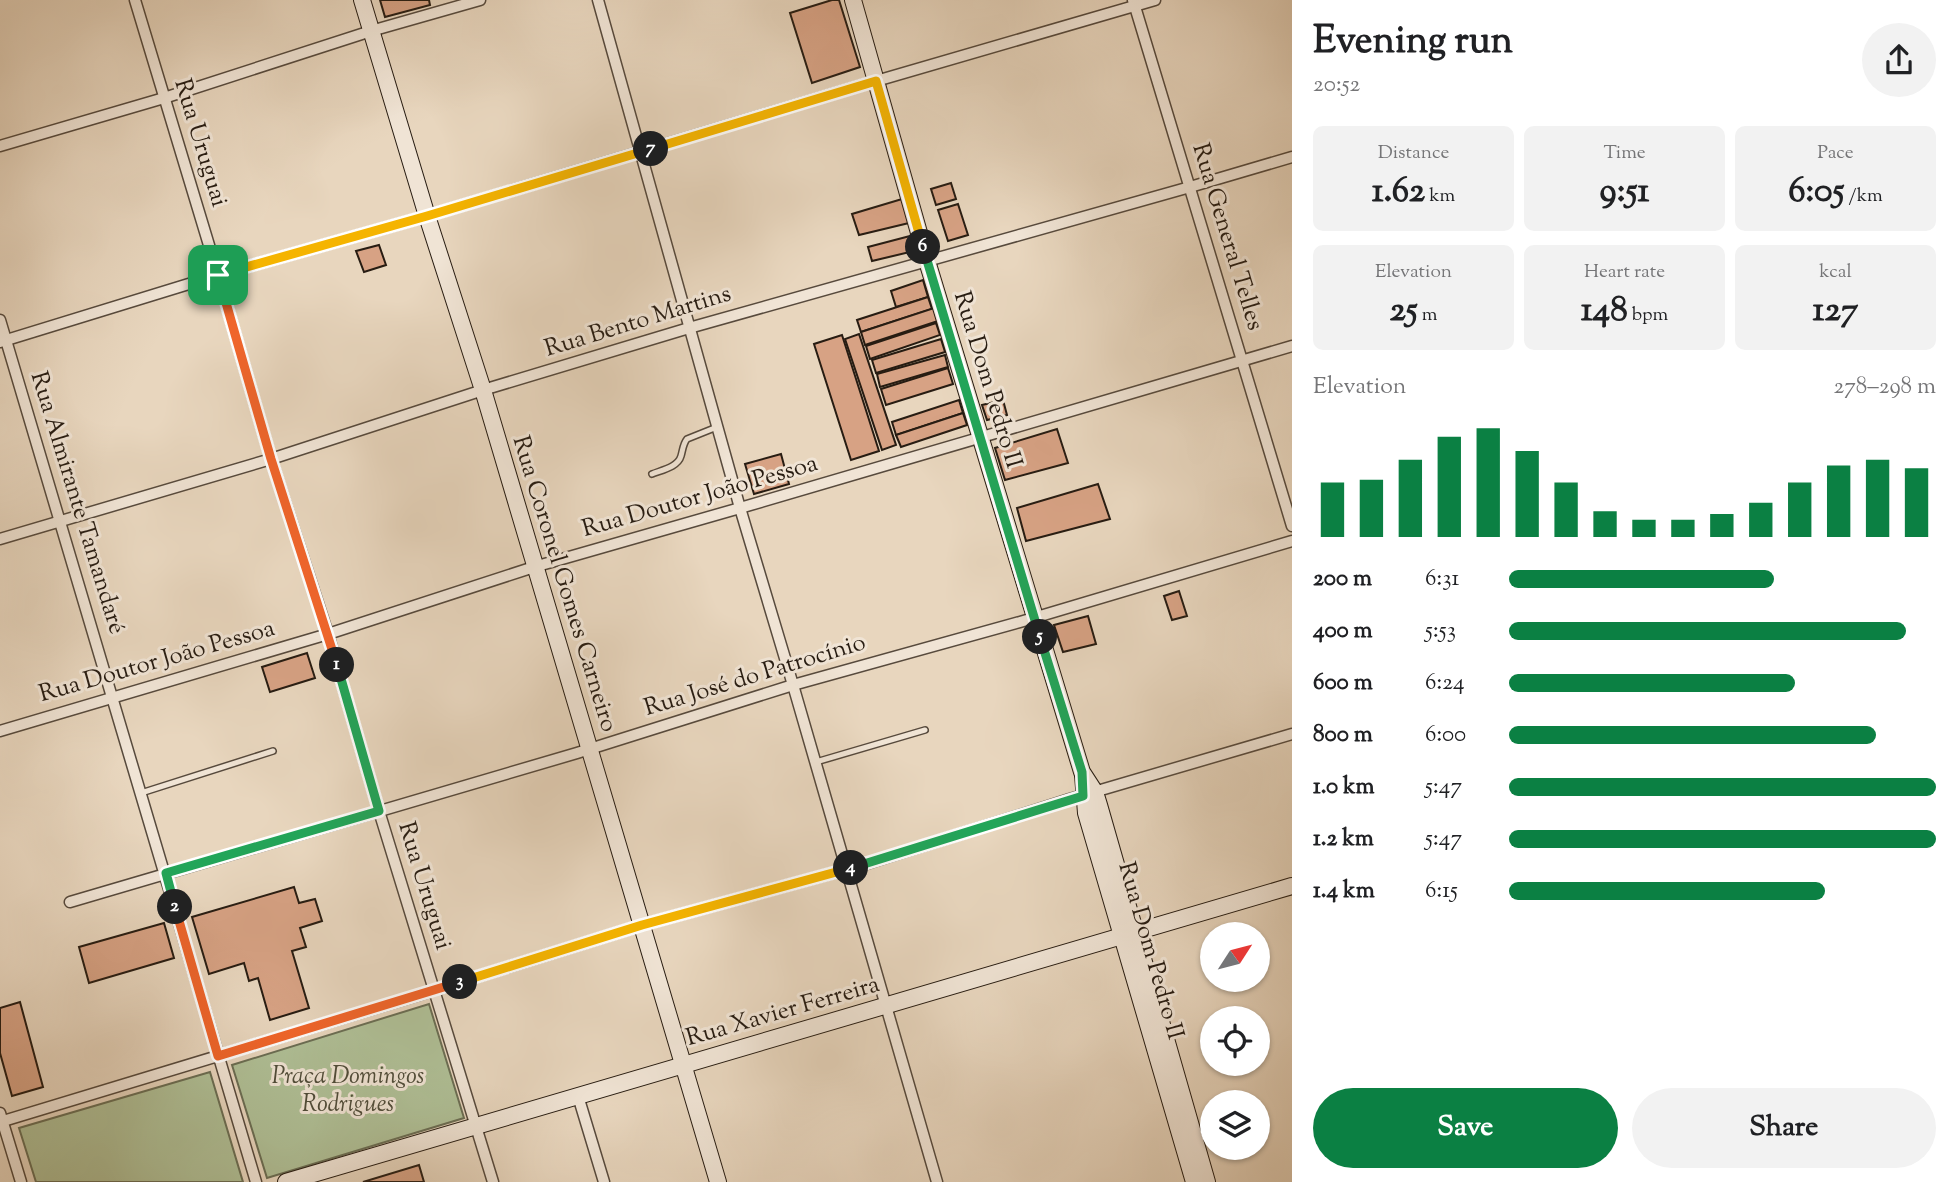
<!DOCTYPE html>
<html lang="en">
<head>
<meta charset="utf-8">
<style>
	body { margin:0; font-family:"Sorts Mill Goudy",serif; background:#f2f2f2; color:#202124; height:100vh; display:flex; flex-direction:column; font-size:26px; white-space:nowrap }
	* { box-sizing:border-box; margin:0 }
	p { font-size:23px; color:#757577 }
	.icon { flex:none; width:38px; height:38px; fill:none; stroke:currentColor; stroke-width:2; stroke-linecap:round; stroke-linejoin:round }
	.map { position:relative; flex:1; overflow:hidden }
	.side { display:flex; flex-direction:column; background:#fff; width:665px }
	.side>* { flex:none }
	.needle { width:46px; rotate:54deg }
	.buttons { position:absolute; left:1200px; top:922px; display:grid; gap:14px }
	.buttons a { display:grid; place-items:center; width:70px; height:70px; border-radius:50%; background:#fff; box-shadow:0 2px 5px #0004; font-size:35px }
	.pin { position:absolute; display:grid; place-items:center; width:60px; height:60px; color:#fff; margin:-30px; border-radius:14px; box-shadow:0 4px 10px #0006 }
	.km { position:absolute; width:35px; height:35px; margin:-18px; border-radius:50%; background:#222; color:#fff; font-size:19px; line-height:35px; text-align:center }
	.round { display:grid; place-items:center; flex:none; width:74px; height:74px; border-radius:37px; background:#f2f2f2 }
	.overview { display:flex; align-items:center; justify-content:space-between; height:119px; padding:0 21px }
	h1 { font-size:38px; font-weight:700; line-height:52px }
	.stats { display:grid; grid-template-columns:repeat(3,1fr); gap:10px; height:119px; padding:7px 21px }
	.stats div { display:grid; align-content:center; border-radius:10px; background:#f2f2f2; text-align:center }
	.stats b { font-size:35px; font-weight:700 }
	.stats small { font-size:19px; font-weight:400 }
	.stats p { font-size:19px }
	.chart { height:196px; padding:14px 21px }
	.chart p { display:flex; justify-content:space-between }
	.chart svg { width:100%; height:126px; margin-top:7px; stroke:#0b8043; stroke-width:6 }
	.primary-button { display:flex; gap:14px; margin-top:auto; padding:14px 21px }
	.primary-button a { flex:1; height:80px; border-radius:42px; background:#0b8043; color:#fff; font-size:28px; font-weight:700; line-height:80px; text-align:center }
	.primary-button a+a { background:#f2f2f2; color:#202124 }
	ul { padding:0 21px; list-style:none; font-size:23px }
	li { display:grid; grid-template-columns:112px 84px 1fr; align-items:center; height:52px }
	li i { height:18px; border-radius:9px; background:#0b8043 }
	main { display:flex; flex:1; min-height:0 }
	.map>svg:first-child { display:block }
	.green { fill:#afbf96; stroke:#6b6e54; stroke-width:2 }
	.building { fill:#d7a284; stroke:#271c12; stroke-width:2 }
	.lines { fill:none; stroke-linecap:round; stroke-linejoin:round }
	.lane-casing { stroke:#574a3d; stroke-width:8 }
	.street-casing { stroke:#574a3d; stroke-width:13 }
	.secondary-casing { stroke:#271c12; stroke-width:18 }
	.lane { stroke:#f0e4d5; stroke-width:5 }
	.street { stroke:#f0e4d5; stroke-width:10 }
	.secondary { stroke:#f0e4d5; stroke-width:16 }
	.split-1-casing { stroke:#fff; stroke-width:14 }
	.split-2-casing { stroke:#fff; stroke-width:14 }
	.split-3-casing { stroke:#fff; stroke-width:14 }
	.split-4-casing { stroke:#fff; stroke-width:14 }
	.split-5-casing { stroke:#fff; stroke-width:14 }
	.split-6-casing { stroke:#fff; stroke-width:14 }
	.split-7-casing { stroke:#fff; stroke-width:14 }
	.split-8-casing { stroke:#fff; stroke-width:14 }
	.split-1 { stroke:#f0652b; stroke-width:9 }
	.split-2 { stroke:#22a559; stroke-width:9 }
	.split-3 { stroke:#f0652b; stroke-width:9 }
	.split-4 { stroke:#f5b400; stroke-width:9 }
	.split-5 { stroke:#22a559; stroke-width:9 }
	.split-6 { stroke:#22a559; stroke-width:9 }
	.split-7 { stroke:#f5b400; stroke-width:9 }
	.split-8 { stroke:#f5b400; stroke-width:9 }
	.labels { text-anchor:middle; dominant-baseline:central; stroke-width:6; stroke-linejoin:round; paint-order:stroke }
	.street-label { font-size:24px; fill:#271c12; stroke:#f0e4d5 }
	.park-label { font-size:24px; font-style:italic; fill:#504d3a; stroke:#f0e4d5 }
</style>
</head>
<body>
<main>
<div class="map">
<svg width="1292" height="1182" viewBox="0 0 1292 1182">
	<rect width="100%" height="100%" fill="#e8d6be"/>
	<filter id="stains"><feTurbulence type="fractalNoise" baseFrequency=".00286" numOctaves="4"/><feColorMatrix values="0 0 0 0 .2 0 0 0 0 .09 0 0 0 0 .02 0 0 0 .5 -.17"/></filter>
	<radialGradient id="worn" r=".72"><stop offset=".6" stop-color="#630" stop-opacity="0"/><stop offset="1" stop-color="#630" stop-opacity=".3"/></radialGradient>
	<g class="green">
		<polygon points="429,1004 464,1118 267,1178 232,1065"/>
		<polygon points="210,1072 243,1182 36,1182 19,1128"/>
	</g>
	<g class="building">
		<polygon points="380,0 429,0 430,5 385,17"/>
		<polygon points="832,0 839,0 860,67 812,83 790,13"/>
		<polygon points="951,183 956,199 936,205 931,189"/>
		<polygon points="902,199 909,223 859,235 852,214"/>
		<polygon points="958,204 968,235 948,241 938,210"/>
		<polygon points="910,236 914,251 872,261 868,247"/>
		<polygon points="379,245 386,265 364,272 356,251"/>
		<polygon points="923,280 928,297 896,307 891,291"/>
		<polygon points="928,297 932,309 861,332 857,320"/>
		<polygon points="934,308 938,321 865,345 861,332"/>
		<polygon points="936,323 940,335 870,359 866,346"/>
		<polygon points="859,334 896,445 882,450 845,339"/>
		<polygon points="842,335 879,451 851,460 814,344"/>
		<polygon points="941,339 945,352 876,373 872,360"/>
		<polygon points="945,355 948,367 880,387 877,374"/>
		<polygon points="948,368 953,384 886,405 881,389"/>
		<polygon points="959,400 963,413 896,435 892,422"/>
		<polygon points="1003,400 1007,415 987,420 982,405"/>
		<polygon points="963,413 967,425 901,447 896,435"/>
		<polygon points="1057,429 1068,463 1005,480 995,448"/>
		<polygon points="781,454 789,484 754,494 745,464"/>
		<polygon points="1098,484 1110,519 1026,541 1017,508"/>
		<polygon points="1179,591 1187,616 1172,620 1164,596"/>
		<polygon points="1088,616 1096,644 1063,652 1054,625"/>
		<polygon points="307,653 315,678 270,692 262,667"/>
		<polygon points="294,887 299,903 315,899 322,921 300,928 306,947 292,951 309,1008 270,1020 258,978 249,981 244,963 209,974 192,917"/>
		<polygon points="164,923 174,958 89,983 79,947"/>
		<polygon points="20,1002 43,1087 12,1096 0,1053 0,1008"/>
		<polygon points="419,1165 424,1182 363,1182"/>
	</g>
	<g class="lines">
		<g class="lane-casing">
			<g id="lane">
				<path d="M652 474C662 470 678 467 681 456 683 449 683 444 687 439L717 427"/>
				<polyline points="816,762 925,730"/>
				<polyline points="141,793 273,751"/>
			</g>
		</g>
		<g class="street-casing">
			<g id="street">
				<polyline points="135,0 218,275 271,459 328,634 379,811 493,1182"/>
				<polyline points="598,0 740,508 793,685 937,1182"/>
				<polyline points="1133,0 1292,526"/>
				<polyline points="0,146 164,98 371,31 480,0"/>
				<polyline points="0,320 256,1182"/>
				<polyline points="0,342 218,275 427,216 859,86 1155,0"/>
				<polyline points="0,539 271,459 483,390 689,328 1190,187 1292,157"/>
				<polyline points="0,731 328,634 534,567 740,508 1292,346"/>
				<polyline points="70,902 577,753 793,685 1020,622 1292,541"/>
				<polyline points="578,1096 604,1182"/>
				<polyline points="0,1113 21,1182"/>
				<polyline points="0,1122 419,995 642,925 866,864 1070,799 1292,734"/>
			</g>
		</g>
		<g class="secondary-casing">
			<g id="secondary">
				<polyline points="362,0 427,216 483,390 718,1182"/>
				<polyline points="853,0 927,261 1082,772 1095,792 1099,805 1207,1182"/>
				<polyline points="1083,775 1086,813 1194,1182"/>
				<polyline points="286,1182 1292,886"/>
			</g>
		</g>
		<use href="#lane" class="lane"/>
		<use href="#street" class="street"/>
		<use href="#secondary" class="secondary"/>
	</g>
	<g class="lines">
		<g class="split-1-casing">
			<polyline id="split-1" points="218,275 271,459 337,665"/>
		</g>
		<g class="split-2-casing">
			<polyline id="split-2" points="175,907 166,873 379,811 337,665"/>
		</g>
		<g class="split-3-casing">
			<polyline id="split-3" points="175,907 218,1056 460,982"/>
		</g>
		<g class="split-4-casing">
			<polyline id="split-4" points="460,982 642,925 851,868"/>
		</g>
		<g class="split-5-casing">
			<polyline id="split-5" points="851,868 1083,796 1082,772 1040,637"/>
		</g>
		<g class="split-6-casing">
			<polyline id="split-6" points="923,247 1040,637"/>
		</g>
		<g class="split-7-casing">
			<polyline id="split-7" points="651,149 876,81 923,247"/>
		</g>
		<g class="split-8-casing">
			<polyline id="split-8" points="218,275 427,216 651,149"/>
		</g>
		<use href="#split-1" class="split-1"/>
		<use href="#split-2" class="split-2"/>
		<use href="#split-3" class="split-3"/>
		<use href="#split-4" class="split-4"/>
		<use href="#split-5" class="split-5"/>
		<use href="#split-6" class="split-6"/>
		<use href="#split-7" class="split-7"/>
		<use href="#split-8" class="split-8"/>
	</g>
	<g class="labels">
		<g class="street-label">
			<text transform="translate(200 143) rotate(73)">Rua Uruguai</text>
			<text transform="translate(1227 237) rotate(73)">Rua General Telles</text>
			<text transform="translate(638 322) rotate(-17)">Rua Bento Martins</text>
			<text transform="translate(987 380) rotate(73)">Rua Dom Pedro II</text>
			<text transform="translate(700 497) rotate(-16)">Rua Doutor João Pessoa</text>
			<text transform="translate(77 503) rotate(73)">Rua Almirante Tamandaré</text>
			<text transform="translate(564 584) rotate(73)">Rua Coronel Gomes Carneiro</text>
			<text transform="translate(157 662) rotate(-16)">Rua Doutor João Pessoa</text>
			<text transform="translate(755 676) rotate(-17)">Rua José do Patrocínio</text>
			<text transform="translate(424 886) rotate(73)">Rua Uruguai</text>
			<text transform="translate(1150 951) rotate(74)">Rua Dom Pedro II</text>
			<text transform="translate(783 1012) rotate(-16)">Rua Xavier Ferreira</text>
		</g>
		<g class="park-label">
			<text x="348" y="1077">Praça Domingos<tspan x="348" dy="28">Rodrigues</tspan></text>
		</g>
	</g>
	<rect width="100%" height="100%" filter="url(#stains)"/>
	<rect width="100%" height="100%" fill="url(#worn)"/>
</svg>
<div class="buttons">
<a><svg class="needle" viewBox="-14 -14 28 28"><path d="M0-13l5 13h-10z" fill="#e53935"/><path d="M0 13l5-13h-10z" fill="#757577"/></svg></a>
<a><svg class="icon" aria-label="locate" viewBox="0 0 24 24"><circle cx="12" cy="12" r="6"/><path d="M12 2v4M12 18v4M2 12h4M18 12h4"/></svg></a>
<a><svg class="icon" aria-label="layers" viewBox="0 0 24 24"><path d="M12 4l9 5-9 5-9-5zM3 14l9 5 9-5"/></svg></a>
</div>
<div class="pin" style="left:218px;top:275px;background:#1e9e55"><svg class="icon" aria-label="arrive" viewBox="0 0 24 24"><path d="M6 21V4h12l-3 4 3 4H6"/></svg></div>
<b class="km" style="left:337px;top:665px">1</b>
<b class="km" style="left:175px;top:907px">2</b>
<b class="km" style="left:460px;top:982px">3</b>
<b class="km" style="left:851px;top:868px">4</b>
<b class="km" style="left:1040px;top:637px">5</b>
<b class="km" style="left:923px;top:247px">6</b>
<b class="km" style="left:651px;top:149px">7</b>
</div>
<section class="side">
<div class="overview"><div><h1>Evening run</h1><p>20:52</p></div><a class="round"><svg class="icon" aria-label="share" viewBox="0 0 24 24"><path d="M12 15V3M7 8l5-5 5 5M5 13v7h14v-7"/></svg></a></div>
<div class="stats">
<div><p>Distance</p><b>1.62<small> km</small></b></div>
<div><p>Time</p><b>9:51</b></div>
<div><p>Pace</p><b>6:05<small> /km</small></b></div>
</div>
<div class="stats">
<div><p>Elevation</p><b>25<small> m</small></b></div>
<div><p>Heart rate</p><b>148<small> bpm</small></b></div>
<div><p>kcal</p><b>127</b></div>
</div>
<div class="chart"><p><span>Elevation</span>278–298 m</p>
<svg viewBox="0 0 160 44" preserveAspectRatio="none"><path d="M5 44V25M15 44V24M25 44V17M35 44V9M45 44V6M55 44V14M65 44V25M75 44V35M85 44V38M95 44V38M105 44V36M115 44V32M125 44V25M135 44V19M145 44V17M155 44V20"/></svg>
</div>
<ul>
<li><b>200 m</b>6:31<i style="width:62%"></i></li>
<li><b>400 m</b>5:53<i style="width:93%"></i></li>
<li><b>600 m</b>6:24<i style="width:67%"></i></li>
<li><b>800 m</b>6:00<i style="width:86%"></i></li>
<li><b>1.0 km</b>5:47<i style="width:100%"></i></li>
<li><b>1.2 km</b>5:47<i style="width:100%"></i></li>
<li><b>1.4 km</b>6:15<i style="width:74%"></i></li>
</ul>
<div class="primary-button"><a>Save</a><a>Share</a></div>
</section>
</main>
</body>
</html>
